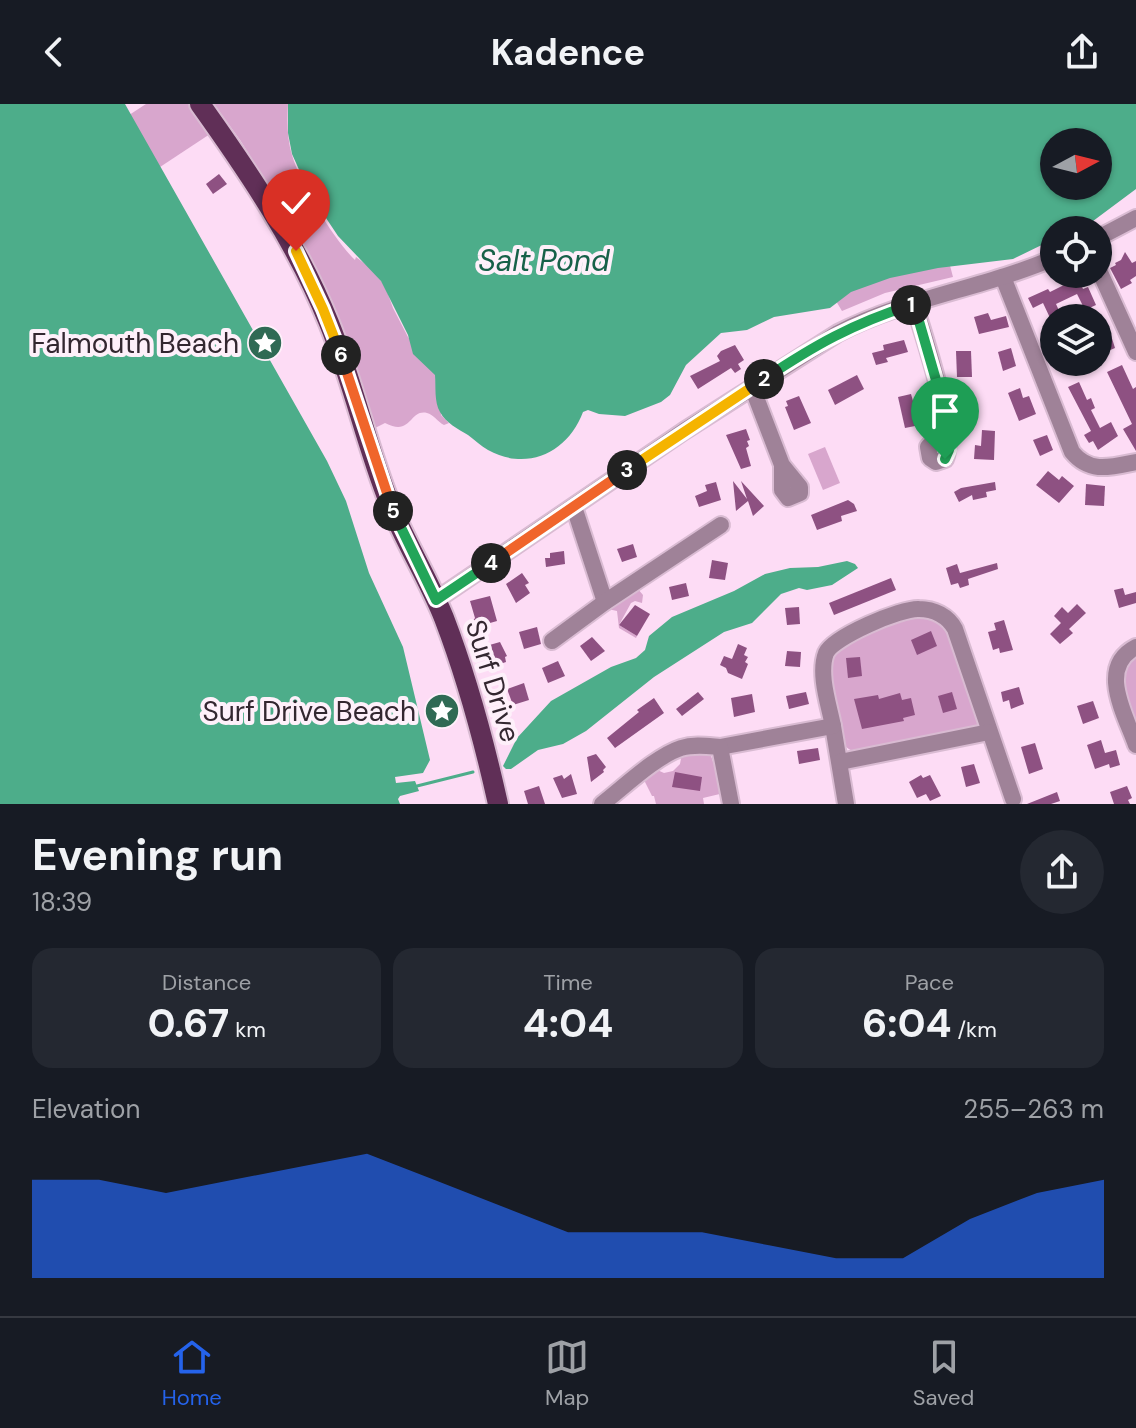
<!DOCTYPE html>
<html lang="en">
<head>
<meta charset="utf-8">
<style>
	body { margin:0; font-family:"DM Sans",sans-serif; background:#242831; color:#f1f3f6; height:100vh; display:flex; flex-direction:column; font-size:30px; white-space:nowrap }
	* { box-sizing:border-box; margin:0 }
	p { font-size:26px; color:#9ea1a6 }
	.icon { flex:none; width:44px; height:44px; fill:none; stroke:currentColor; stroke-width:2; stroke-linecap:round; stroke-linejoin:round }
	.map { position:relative; height:700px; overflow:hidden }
	.side { display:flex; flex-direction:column; background:#171b24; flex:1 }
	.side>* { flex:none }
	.needle { width:52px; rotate:83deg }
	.fabs { position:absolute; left:1040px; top:24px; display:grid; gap:16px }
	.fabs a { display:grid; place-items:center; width:72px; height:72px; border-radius:50%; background:#171b24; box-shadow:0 2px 6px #0004; font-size:40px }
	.pin { position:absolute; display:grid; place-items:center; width:68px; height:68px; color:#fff; margin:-82px -34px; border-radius:50% 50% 50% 0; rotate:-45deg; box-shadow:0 0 8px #0007 }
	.pin .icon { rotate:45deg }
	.km { position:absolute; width:40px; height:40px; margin:-20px; border-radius:50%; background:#222; color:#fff; font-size:22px; line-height:40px; text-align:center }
	.round { display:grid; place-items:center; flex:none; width:84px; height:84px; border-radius:42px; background:#242831 }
	.overview { display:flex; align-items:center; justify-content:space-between; height:136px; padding:0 32px }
	h1 { font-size:44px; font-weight:700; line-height:60px }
	.figures { display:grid; grid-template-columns:repeat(3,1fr); gap:12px; height:136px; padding:8px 32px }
	.figures div { display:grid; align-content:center; border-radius:20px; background:#242831; text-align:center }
	.figures b { font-size:40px; font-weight:700 }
	.figures small { font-size:22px; font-weight:400 }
	.figures p { font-size:22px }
	.chart { height:224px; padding:16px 32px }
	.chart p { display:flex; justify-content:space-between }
	.chart svg { width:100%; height:144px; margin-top:8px; fill:#2563eb; opacity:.7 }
	header { display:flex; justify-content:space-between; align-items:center; height:104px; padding:0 32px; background:#171b24; font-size:36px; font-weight:700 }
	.tab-bar { display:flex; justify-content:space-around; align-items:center; height:112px; border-top:2px solid #363941; background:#171b24; font-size:22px; color:#9ea1a6 }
	.tab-bar a { display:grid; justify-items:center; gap:4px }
	.tab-bar .active { color:#2563eb }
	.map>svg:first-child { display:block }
	.green { fill:#d8a6cd }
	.water { fill:#4dad8a; fill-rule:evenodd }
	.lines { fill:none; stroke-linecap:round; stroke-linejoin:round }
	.stream { stroke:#4dad8a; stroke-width:3 }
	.building { fill:#8e5182 }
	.minor-casing { stroke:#d9bbd2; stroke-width:20 }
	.major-casing { stroke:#d9bbd2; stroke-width:24 }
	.minor { stroke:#9f8298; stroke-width:16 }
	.major { stroke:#602f57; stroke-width:20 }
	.split-1-casing { stroke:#fff; stroke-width:16 }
	.split-2-casing { stroke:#fff; stroke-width:16 }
	.split-3-casing { stroke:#fff; stroke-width:16 }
	.split-4-casing { stroke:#fff; stroke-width:16 }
	.split-5-casing { stroke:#fff; stroke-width:16 }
	.split-6-casing { stroke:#fff; stroke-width:16 }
	.split-7-casing { stroke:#fff; stroke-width:16 }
	.split-1 { stroke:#22a559; stroke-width:10 }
	.split-2 { stroke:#22a559; stroke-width:10 }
	.split-3 { stroke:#f5b400; stroke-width:10 }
	.split-4 { stroke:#f0652b; stroke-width:10 }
	.split-5 { stroke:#22a559; stroke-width:10 }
	.split-6 { stroke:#f0652b; stroke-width:10 }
	.split-7 { stroke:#f5b400; stroke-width:10 }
	.labels { text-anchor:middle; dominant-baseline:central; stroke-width:8; stroke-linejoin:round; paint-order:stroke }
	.poi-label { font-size:28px; fill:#332730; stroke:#fef0fa; text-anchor:end }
	.street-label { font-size:28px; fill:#332730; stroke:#fef0fa }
	.water-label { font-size:30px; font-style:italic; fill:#176149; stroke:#fef0fa }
</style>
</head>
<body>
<header><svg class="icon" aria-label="back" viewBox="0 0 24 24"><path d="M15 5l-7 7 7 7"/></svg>Kadence<svg class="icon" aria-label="share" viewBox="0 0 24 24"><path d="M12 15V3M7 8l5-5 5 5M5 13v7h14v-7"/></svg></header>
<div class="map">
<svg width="1136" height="700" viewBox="0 0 1136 700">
	<rect width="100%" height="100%" fill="#fddcf5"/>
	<g class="green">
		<polygon points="146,0 188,0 210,30 157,65 123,15"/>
		<path d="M214 0H288C287 17 287 35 292 51 301 82 335 137 355 156L356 153 373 166 385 182 393 204 408 233 440 271 441 311 449 319 444 321C438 318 433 310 427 309 409 305 412 333 385 319L375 324 327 189 290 115 240 36Z"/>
		<polygon points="948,154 953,173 885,189 842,207 833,192"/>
		<polygon points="825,343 840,379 823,386 808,350"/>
		<polygon points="637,484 643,491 642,499 635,497 631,499 619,521 637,532 636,534 619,524 617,507 608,505"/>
		<path d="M909 509 944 517 979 620 976 624 858 649C852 647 845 644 842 638 834 623 825 560 835 546Z"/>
		<polygon points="1136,548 1136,625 1122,585 1126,557"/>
		<polygon points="682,649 706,649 711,652 724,689 703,694 704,700 656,700 654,692 652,692 643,674 655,665 664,669 673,667 680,660"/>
	</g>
	<g class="water">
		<polygon points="0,0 125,0 327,357 346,397 369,469 403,543 430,656 423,669 395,673 396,679 415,677 419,687 400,692 398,695 400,700 0,700"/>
		<path d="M288 0H1136V85L1085 123 1076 126H1054V135L1013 155 938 164 890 174 851 188 830 204 774 213 747 226 721 229 686 261 670 291 661 298 625 312 599 310 588 306 583 308C568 348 528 368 488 346 481 342 475 336 468 331 458 325 446 319 440 308 434 298 436 282 435 271L413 250 408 231 381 177 338 132 310 90 292 50 288 29ZM1098 38V82H1054V38Z"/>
		<polygon points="847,457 855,460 858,464 832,481 807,486 799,484 781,490 752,519 724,528 654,573 586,627 563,640 538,646 511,665 506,665 503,662 517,634 551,597 611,563 636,554 645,546 649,532 672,513 734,487 765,470 790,464 818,463"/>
	</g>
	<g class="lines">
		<polyline class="stream" points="417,682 473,668"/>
	</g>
	<g class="building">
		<polygon points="219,70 227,80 213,90 206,80"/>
		<polygon points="1125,148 1132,159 1136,157 1136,172 1130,176 1132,179 1121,185 1110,164 1116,161 1115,159 1121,156"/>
		<polygon points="1078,174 1083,185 1088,183 1096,201 1085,206 1077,190 1056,200 1061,211 1051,216 1043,199 1033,204 1028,194 1048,185 1050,188"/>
		<polygon points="988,209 991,216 1006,212 1009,223 979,230 974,213"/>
		<polygon points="1098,210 1105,226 1109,225 1115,244 1101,250 1098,242"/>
		<polygon points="904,236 908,248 886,254 888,258 876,261 872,249 884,246 883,241"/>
		<polygon points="735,241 744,256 738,260 741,265 735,269 731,264 698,285 690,272 720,257 717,252 721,247"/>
		<polygon points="1011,244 1016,262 1003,267 998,248"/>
		<polygon points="956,247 971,247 972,273 957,273"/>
		<polygon points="1122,261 1133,285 1136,283 1136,347 1123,325 1132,320 1107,268"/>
		<polygon points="857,271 864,285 835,301 828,286"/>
		<polygon points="1079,278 1087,296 1091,294 1095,304 1091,306 1100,324 1111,318 1118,332 1098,346 1093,337 1089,339 1084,331 1091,327 1068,283"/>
		<polygon points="1020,284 1023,294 1029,292 1036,310 1019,317 1008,289"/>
		<polygon points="911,290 920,321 905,324 898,293"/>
		<polygon points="799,292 811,319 794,326 785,303 788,302 786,297"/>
		<polygon points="746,325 750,336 747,337 749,342 746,344 751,362 741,365 726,331"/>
		<polygon points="982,326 995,327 994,356 974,355 975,341 981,342"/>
		<polygon points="1047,331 1053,346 1040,352 1033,336"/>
		<polygon points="1048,367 1059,376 1062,372 1074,382 1059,399 1036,381"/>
		<polygon points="733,377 747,395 741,377 764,402 753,412 748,397 736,407"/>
		<polygon points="716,378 721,396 699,403 695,392 707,387 705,381"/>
		<polygon points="995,378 996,386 986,388 987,393 973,396 972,391 959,398 954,388 961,384"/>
		<polygon points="1086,380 1105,382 1104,402 1085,401"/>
		<polygon points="848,396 854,400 857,407 841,412 842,417 817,426 811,411"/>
		<polygon points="633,440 637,453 622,458 617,445"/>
		<polygon points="564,447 565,460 546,463 545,454 550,454 550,449"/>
		<polygon points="712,456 728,459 725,476 709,474"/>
		<polygon points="997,459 998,465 968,475 969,481 960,484 958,479 951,481 946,464 957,460 960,469"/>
		<polygon points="522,469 529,479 525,481 530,489 516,499 506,480"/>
		<polygon points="891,474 896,486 834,511 829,499"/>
		<polygon points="686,479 689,492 672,496 669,483"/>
		<polygon points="1123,484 1125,491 1136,488 1136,499 1119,504 1114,486"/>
		<polygon points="490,492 497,517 490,519 487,526 472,518 475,514 470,497"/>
		<polygon points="1077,500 1086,509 1069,525 1073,529 1060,540 1050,530 1061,519 1054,512 1062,503 1068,509"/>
		<polygon points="635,501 650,510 637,532 619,521"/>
		<polygon points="799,503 800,520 787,521 785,504"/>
		<polygon points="1004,516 1013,546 1000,549 999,544 993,546 988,528 996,526 994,519"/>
		<polygon points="537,523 541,540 524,545 519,528"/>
		<polygon points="931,527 937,542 917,551 911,536"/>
		<polygon points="592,533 605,547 591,557 580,542"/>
		<polygon points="500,538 507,552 505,553 506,558 491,563 487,557 486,542"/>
		<polygon points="738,540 747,544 744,551 748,553 745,558 748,560 742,575 728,569 726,564 720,561 724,552 732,555"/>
		<polygon points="787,547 801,548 800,563 785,562"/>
		<polygon points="860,553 862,572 848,574 846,554"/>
		<polygon points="558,557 565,572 548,579 542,564"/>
		<polygon points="524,579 529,596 513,601 507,585"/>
		<polygon points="1019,583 1024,600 1011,605 1009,596 1003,598 1001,588"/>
		<polygon points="698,588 704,595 682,612 676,605"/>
		<polygon points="806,588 809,600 789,605 786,592"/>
		<polygon points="952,588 957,605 943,609 938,592"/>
		<polygon points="900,589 902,596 911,594 915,611 903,614 904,617 862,625 854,595 878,591 879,595"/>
		<polygon points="752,590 755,608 734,613 731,594"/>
		<polygon points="654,594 664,609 615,644 607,634 639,608 637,606"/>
		<polygon points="1093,597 1099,614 1083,620 1077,602"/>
		<polygon points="1101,636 1105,649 1116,646 1120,661 1110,664 1109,660 1095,665 1087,641"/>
		<polygon points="1035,639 1043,665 1029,670 1021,643"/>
		<polygon points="818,644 820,656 799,660 797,647"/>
		<polygon points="596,650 606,663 603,666 604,668 591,678 587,653"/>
		<polygon points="974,660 980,679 966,683 961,663"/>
		<polygon points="675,668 702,673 700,687 672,683"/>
		<polygon points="571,670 577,690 562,694 553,674 562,671 564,675"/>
		<polygon points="921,671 923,674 930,671 941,692 930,697 926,690 917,694 909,678"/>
		<polygon points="539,682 545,700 528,700 524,687"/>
		<polygon points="1127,682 1132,694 1128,696 1130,700 1114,700 1110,688"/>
		<polygon points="1057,688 1060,697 1051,700 1027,700"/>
	</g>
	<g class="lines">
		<g class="minor-casing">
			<g id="minor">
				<polyline points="1098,134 1136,114"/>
				<polyline points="1098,164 1136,248"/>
				<path d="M1003 173 1072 348C1090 370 1111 363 1136 358"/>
				<path d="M914 200C923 228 957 332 945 355L936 358 930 354 928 343 946 324"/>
				<polyline points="752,283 782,361 782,386 788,394 800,389 800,383 782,361"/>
				<polyline points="574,403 605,498"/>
				<path d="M436 496 684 327 838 229C906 194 984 184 1054 154"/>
				<polyline points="552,537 605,498 721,421"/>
				<path d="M1136 543C1097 563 1125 610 1136 641"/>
				<polyline points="833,622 846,700"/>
				<path d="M720 643 833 622C829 601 818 570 826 549 833 533 901 504 919 505 934 505 948 512 955 525L1013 695"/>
				<polyline points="840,658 989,628"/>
				<path d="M602 700C624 683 656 652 681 644 694 640 707 642 720 643L731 700"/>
			</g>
		</g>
		<g class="major-casing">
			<path id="major" d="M200 0C250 70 297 140 329 219 353 278 366 340 389 398 405 438 428 474 444 514 467 574 484 637 498 700"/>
		</g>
		<use href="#minor" class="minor"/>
		<use href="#major" class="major"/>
	</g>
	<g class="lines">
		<g class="split-1-casing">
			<polyline id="split-1" points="911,201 914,200 936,276 949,346 945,355"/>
		</g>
		<g class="split-2-casing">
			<path id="split-2" d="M764 275C815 241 852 220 911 201"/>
		</g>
		<g class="split-3-casing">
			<polyline id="split-3" points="627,366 764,275"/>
		</g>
		<g class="split-4-casing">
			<polyline id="split-4" points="491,459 627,366"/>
		</g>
		<g class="split-5-casing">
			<polyline id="split-5" points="393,407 436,496 491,459"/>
		</g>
		<g class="split-6-casing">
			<polyline id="split-6" points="341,251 393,407"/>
		</g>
		<g class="split-7-casing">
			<polyline id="split-7" points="296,147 323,205 341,251"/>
		</g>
		<use href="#split-1" class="split-1"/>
		<use href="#split-2" class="split-2"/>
		<use href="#split-3" class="split-3"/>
		<use href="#split-4" class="split-4"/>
		<use href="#split-5" class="split-5"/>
		<use href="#split-6" class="split-6"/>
		<use href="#split-7" class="split-7"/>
	</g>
	<defs>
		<g id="sight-disc" transform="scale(1.8)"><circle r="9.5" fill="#2f6a54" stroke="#fef0fa"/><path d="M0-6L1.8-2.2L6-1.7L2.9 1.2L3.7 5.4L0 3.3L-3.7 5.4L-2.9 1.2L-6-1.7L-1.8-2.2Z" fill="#fff"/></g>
	</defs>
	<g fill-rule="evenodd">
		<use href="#sight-disc" x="265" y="239"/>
		<use href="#sight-disc" x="442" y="607"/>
	</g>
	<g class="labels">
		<g class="poi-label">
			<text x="239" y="239">Falmouth Beach</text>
			<text x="416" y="607">Surf Drive Beach</text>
		</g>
		<g class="street-label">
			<text transform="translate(493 577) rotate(73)">Surf Drive</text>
		</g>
		<g class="water-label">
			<text x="544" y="156">Salt Pond</text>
		</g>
	</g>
</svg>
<div class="fabs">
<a><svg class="needle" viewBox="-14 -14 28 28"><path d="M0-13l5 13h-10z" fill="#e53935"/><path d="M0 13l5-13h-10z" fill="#9ea1a6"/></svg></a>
<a><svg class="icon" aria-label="locate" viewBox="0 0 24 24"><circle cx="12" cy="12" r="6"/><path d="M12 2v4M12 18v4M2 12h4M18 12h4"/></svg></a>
<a><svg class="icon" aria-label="layers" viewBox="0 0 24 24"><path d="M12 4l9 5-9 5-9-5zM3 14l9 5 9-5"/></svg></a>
</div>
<div class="pin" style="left:945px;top:355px;background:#1e9e55"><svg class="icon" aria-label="arrive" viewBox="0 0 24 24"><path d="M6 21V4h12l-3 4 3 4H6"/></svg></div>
<div class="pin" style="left:296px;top:147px;background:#d93025"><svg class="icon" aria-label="check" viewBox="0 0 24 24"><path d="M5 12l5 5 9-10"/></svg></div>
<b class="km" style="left:911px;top:201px">1</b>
<b class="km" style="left:764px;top:275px">2</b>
<b class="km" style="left:627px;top:366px">3</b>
<b class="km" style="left:491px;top:459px">4</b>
<b class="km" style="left:393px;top:407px">5</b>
<b class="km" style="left:341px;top:251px">6</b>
</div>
<section class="side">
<div class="overview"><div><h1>Evening run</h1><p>18:39</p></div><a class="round"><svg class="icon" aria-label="share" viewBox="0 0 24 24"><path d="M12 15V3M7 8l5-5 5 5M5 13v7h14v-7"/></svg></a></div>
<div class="figures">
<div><p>Distance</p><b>0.67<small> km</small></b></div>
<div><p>Time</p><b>4:04</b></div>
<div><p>Pace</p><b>6:04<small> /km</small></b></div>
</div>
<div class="chart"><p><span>Elevation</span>255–263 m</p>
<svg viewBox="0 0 160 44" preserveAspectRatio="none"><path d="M0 44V14L10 14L20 18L30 14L40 10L50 6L60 14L70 22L80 30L90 30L100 30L110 34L120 38L130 38L140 26L150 18L160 14V44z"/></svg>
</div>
</section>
<nav class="tab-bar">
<a class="active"><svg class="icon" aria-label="home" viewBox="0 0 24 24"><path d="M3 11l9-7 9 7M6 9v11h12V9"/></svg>Home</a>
<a><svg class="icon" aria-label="map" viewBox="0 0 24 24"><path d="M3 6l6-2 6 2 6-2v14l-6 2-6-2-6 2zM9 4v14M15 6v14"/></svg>Map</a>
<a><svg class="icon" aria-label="saved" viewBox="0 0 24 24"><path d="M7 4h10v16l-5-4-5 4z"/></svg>Saved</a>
</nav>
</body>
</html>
